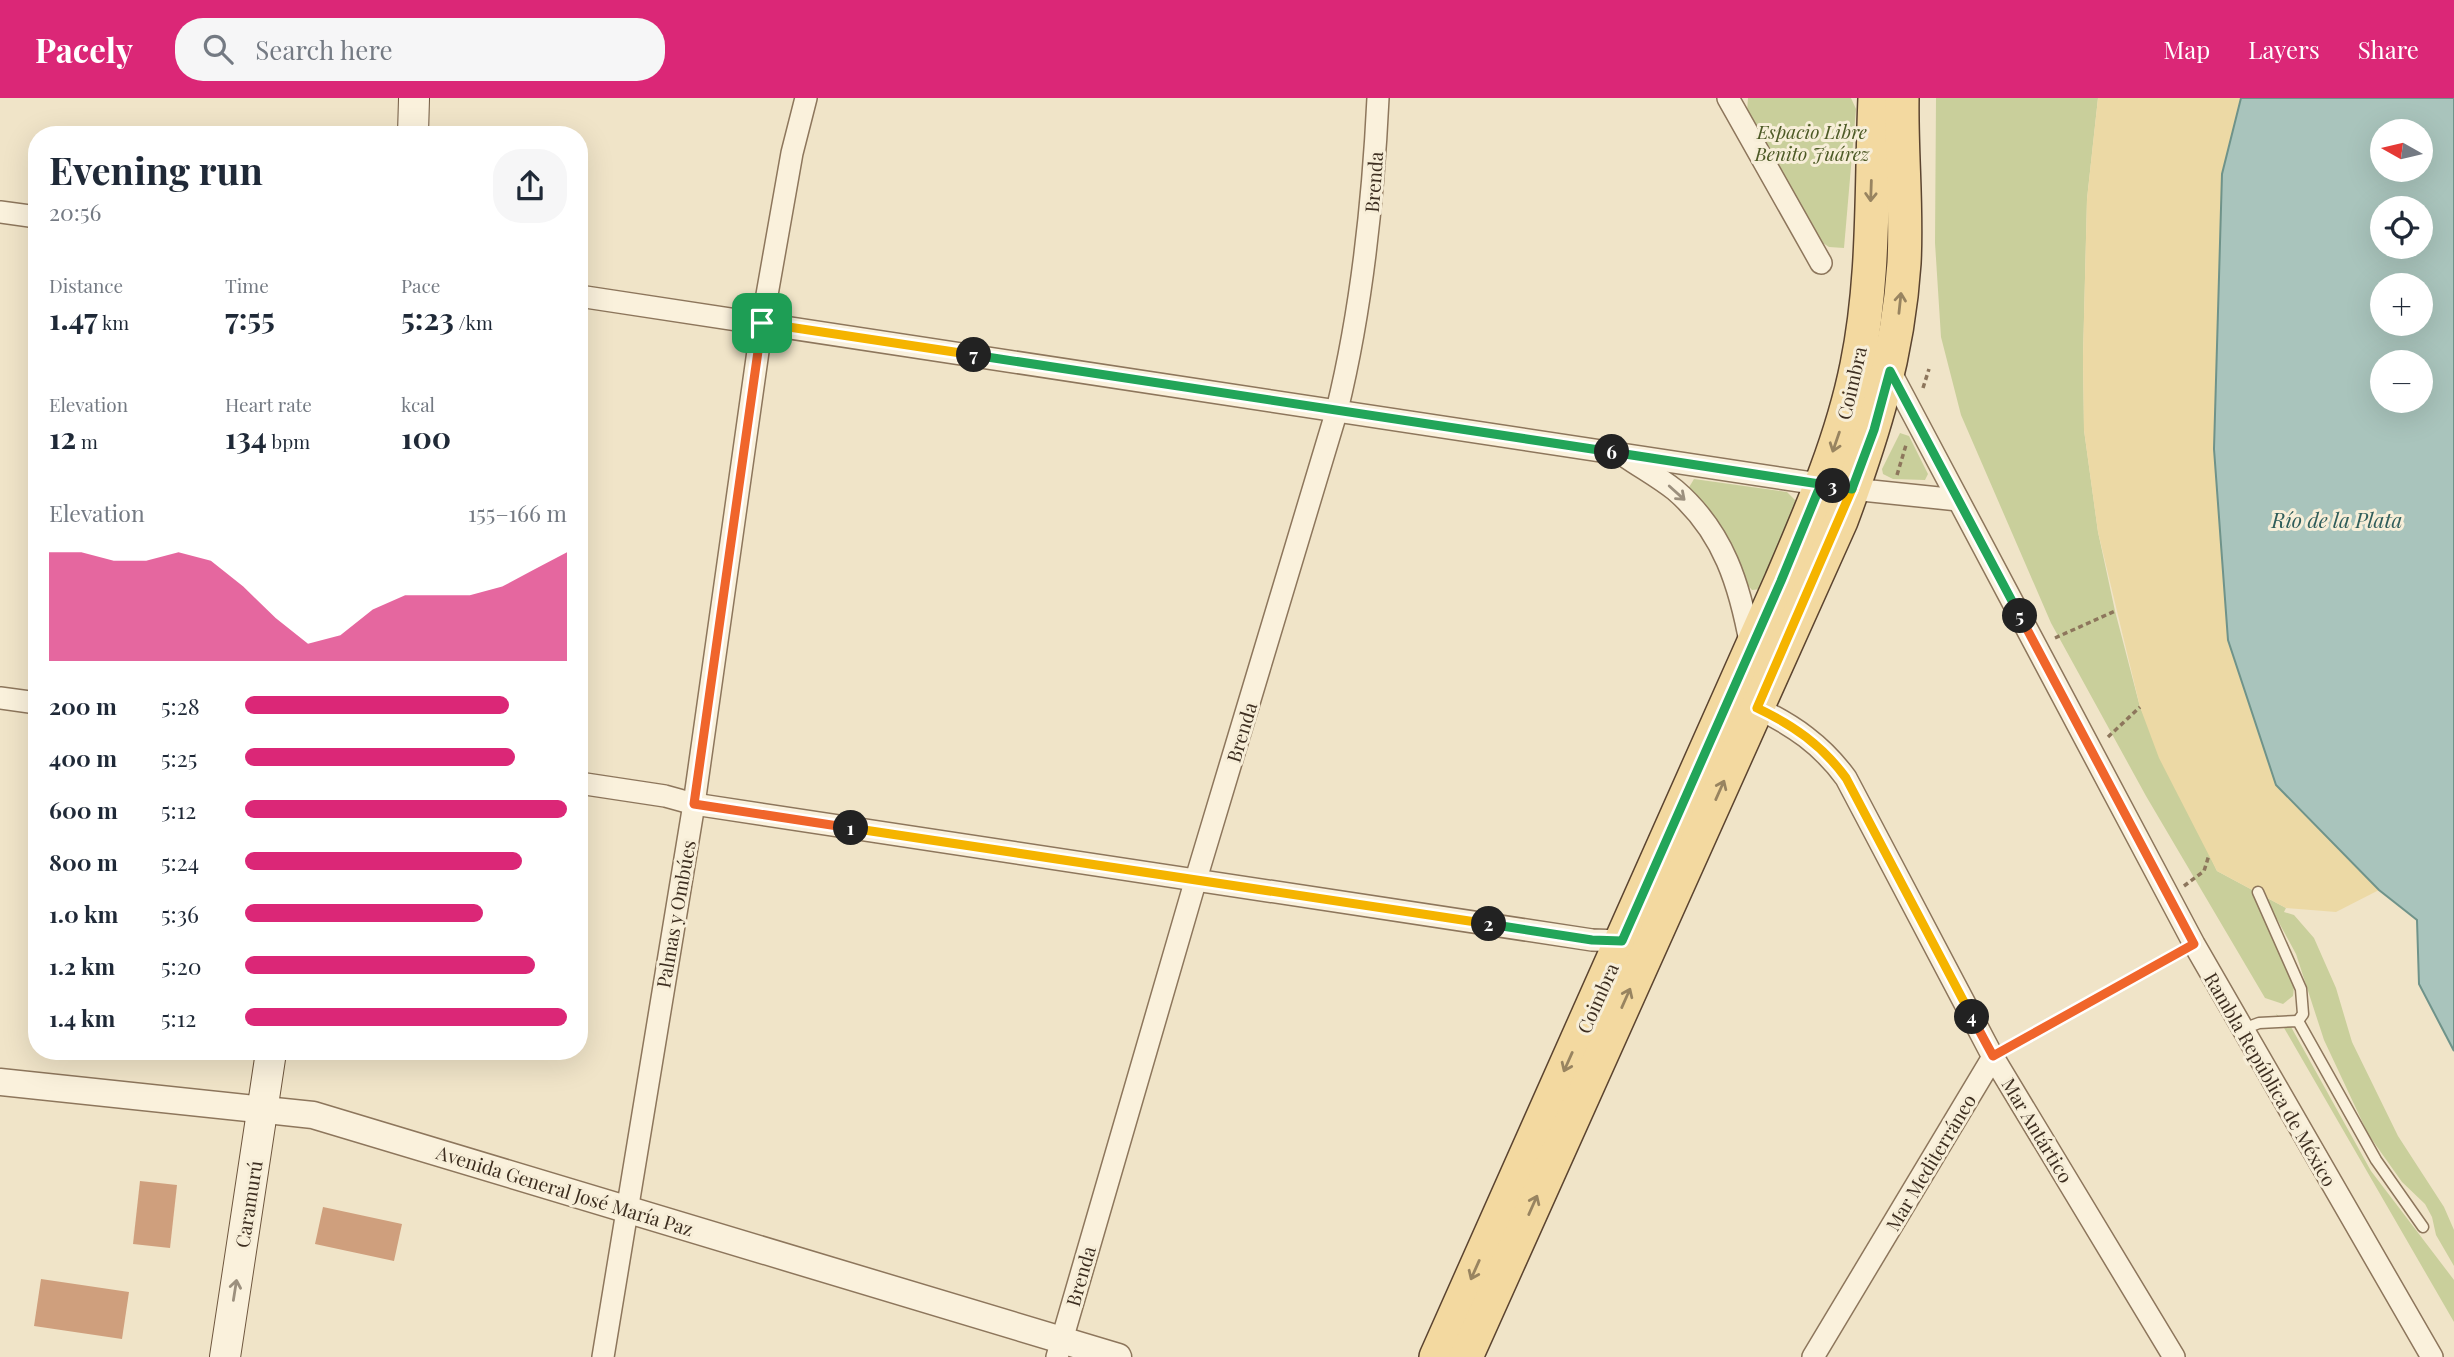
<!DOCTYPE html>
<html lang="en">
<head>
<meta charset="utf-8">
<style>
	body { margin:0; font-family:"Playfair Display",serif; background:#f6f6f7; color:#1f2937; height:100vh; display:flex; flex-direction:column; font-size:26px; white-space:nowrap }
	* { box-sizing:border-box; margin:0 }
	p { font-size:23px; color:#747a83 }
	.icon { flex:none; width:38px; height:38px; fill:none; stroke:currentColor; stroke-width:2; stroke-linecap:round; stroke-linejoin:round }
	.map { position:relative; flex:1; overflow:hidden }
	.drawer { position:absolute; left:28px; top:28px; width:560px; height:934px; display:flex; flex-direction:column; background:#fff; border-radius:28px; box-shadow:0 7px 28px #0002 }
	.drawer>* { flex:none }
	.needle { width:46px; rotate:278deg }
	.controls { position:absolute; left:2370px; top:21px; display:grid; gap:14px }
	.controls a { display:grid; place-items:center; width:63px; height:63px; border-radius:50%; background:#fff; box-shadow:0 7px 28px #0002; font-size:35px }
	.pin { position:absolute; display:grid; place-items:center; width:60px; height:60px; color:#fff; margin:-30px; border-radius:14px; box-shadow:0 4px 10px #0006 }
	.km { position:absolute; width:35px; height:35px; margin:-18px; border-radius:50%; background:#222; color:#fff; font-size:19px; line-height:35px; text-align:center }
	.round { display:grid; place-items:center; flex:none; width:74px; height:74px; border-radius:28px; background:#f6f6f7 }
	.headline { display:flex; align-items:center; justify-content:space-between; height:119px; padding:0 21px }
	h1 { font-size:38px; font-weight:700; line-height:52px }
	.stats { display:grid; grid-template-columns:repeat(3,1fr); gap:10px; height:119px; padding:7px 21px }
	.stats div { display:grid; align-content:center }
	.stats b { font-size:30px; font-weight:700 }
	.stats small { font-size:19px; font-weight:400 }
	.stats p { font-size:19px }
	.chart { height:196px; padding:14px 21px }
	.chart p { display:flex; justify-content:space-between }
	.chart svg { width:100%; height:126px; margin-top:7px; fill:#db2777; opacity:.7 }
	ul { padding:0 21px; list-style:none; font-size:23px }
	li { display:grid; grid-template-columns:112px 84px 1fr; align-items:center; height:52px }
	li i { height:18px; border-radius:9px; background:#db2777 }
	header { display:flex; align-items:center; gap:42px; box-sizing:border-box; height:98px; padding:0 35px; background:#db2777; color:#fff }
	header strong { font-size:33px }
	nav { display:flex; gap:38px; margin-inline-start:auto; font-size:24px }
	.search { width:490px; height:63px; background:#f6f6f7; display:flex; align-items:center; gap:18px; box-sizing:border-box; padding:0 24px; border-radius:28px; color:#747a83; font-size:26px }
	.map>svg:first-child { display:block }
	.green { fill:#c9cf9b }
	.sand { fill:#ecd9a5 }
	.water { fill:#a9c4bc; stroke:#6f938a; stroke-width:2; fill-rule:evenodd }
	.building { fill:#cf9f7d }
	.lines { fill:none; stroke-linecap:round; stroke-linejoin:round }
	.service-casing { stroke:#8d765c; stroke-width:13 }
	.minor-casing { stroke:#8d765c; stroke-width:24 }
	.tertiary-casing { stroke:#8d765c; stroke-width:29 }
	.secondary-casing { stroke:#6f573f; stroke-width:32 }
	.primary-casing { stroke:#5b4430; stroke-width:36 }
	.path { stroke:#8d765c; stroke-width:3.5; stroke-dasharray:5 3.5; stroke-linecap:butt }
	.service { stroke:#faf1dc; stroke-width:10 }
	.minor { stroke:#faf1dc; stroke-width:21 }
	.tertiary { stroke:#faf1dc; stroke-width:26 }
	.secondary { stroke:#faf1dc; stroke-width:30 }
	.primary { stroke:#f3d9a0; stroke-width:33 }
	.oneway { stroke:#988460 }
	.oneway2 { stroke:#9c907e }
	.split-1-casing { stroke:#fff; stroke-width:14 }
	.split-2-casing { stroke:#fff; stroke-width:14 }
	.split-3-casing { stroke:#fff; stroke-width:14 }
	.split-4-casing { stroke:#fff; stroke-width:14 }
	.split-5-casing { stroke:#fff; stroke-width:14 }
	.split-6-casing { stroke:#fff; stroke-width:14 }
	.split-7-casing { stroke:#fff; stroke-width:14 }
	.split-8-casing { stroke:#fff; stroke-width:14 }
	.split-1 { stroke:#f0652b; stroke-width:9 }
	.split-2 { stroke:#f5b400; stroke-width:9 }
	.split-3 { stroke:#22a559; stroke-width:9 }
	.split-4 { stroke:#f5b400; stroke-width:9 }
	.split-5 { stroke:#f0652b; stroke-width:9 }
	.split-6 { stroke:#22a559; stroke-width:9 }
	.split-7 { stroke:#22a559; stroke-width:9 }
	.split-8 { stroke:#f5b400; stroke-width:9 }
	.labels { text-anchor:middle; dominant-baseline:central; stroke-width:6; stroke-linejoin:round; paint-order:stroke }
	.park-label { font-size:19px; font-style:italic; fill:#4d5a26; stroke:#f7eed8 }
	.street-label { font-size:19px; fill:#3d2e20; stroke:#f7eed8 }
	.water-label { font-size:21px; font-style:italic; fill:#2f5d5a; stroke:#f7eed8 }
</style>
</head>
<body>
<header>
<strong>Pacely</strong>
<div class="search"><svg class="icon" aria-label="search" viewBox="0 0 24 24"><circle cx="10" cy="10" r="6"/><path d="M15 15l6 6"/></svg>Search here</div>
<nav><a>Map</a><a>Layers</a><a>Share</a></nav>
</header>
<div class="map">
<svg width="2454" height="1259" viewBox="0 0 2454 1259">
	<rect width="100%" height="100%" fill="#f0e4c8"/>
	<g class="green">
		<polygon points="1748,0 1851,0 1856,11 1844,150 1829,149 1823,145 1747,14"/>
		<path d="M1936 0H2098L2087 101 2083 259 2084 332 2098 434 2115 513 2140 609 2217 773 2286 810 2284 814 2294 817 2314 840 2336 890 2352 944 2398 1038 2444 1109 2454 1132V1168L2436 1137 2432 1119 2425 1106 2402 1084 2368 1036 2324 942 2296 856 2277 821 2271 837C2288 859 2297 870 2293 898L2283 906 2265 900 2146 698 2051 525 1961 317 1941 239 1935 145Z"/>
		<polygon points="1900,335 1909,338 1928,376 1925,382 1893,381 1883,376 1882,371"/>
		<polygon points="1694,381 1787,394 1798,405 1761,491 1752,492 1746,485 1688,391"/>
		<polygon points="2276,916 2290,927 2371,1073 2454,1182 2454,1224"/>
	</g>
	<polygon class="sand" points="2098,0 2241,0 2222,76 2214,351 2228,542 2276,687 2379,792 2336,814 2286,810 2217,773 2159,660 2140,609 2098,434 2084,332 2083,259 2087,101"/>
	<path class="water" d="M2241 0H2454V953L2419 886 2417 822 2379 792 2276 687 2228 542 2214 351 2222 76ZM2382 33H2420V72H2382ZM2382 110H2420V149H2382ZM2382 187H2420V226H2382ZM2382 264H2420V303H2382Z"/>
	<g class="building">
		<polygon points="140,1083 177,1087 170,1150 133,1146"/>
		<polygon points="323,1109 402,1126 394,1163 315,1146"/>
		<polygon points="41,1181 129,1194 122,1241 34,1228"/>
	</g>
	<g class="lines">
		<g class="service-casing">
			<g id="service">
				<polyline points="2258,794 2301,891 2303,916 2298,923"/>
				<polyline points="2243,931 2259,925 2298,923 2376,1062 2423,1129"/>
			</g>
		</g>
		<g class="minor-casing">
			<g id="minor">
				<polyline points="1728,0 1821,165"/>
				<polyline points="0,114 37,119"/>
				<polyline points="579,198 1852,391 1958,402"/>
				<polyline points="1890,273 2194,846 2432,1259"/>
				<path d="M1626 359C1642 370 1660 380 1675 392 1724 434 1740 488 1751 549"/>
				<polyline points="0,600 37,605"/>
				<path d="M1757 610C1793 627 1822 647 1846 680L1993 959 2174 1259"/>
				<polyline points="579,685 665,698 694,706 1592,842 1622,843"/>
				<polyline points="603,1259 694,706 762,225 792,55 806,0"/>
				<path d="M1057 1259 1196 781 1337 312C1362 210 1373 105 1378 0"/>
				<polyline points="1813,1259 1993,959"/>
			</g>
		</g>
		<g class="tertiary-casing">
			<polyline id="tertiary" points="0,984 313,1017 1118,1259"/>
		</g>
		<g class="secondary-casing">
			<g id="secondary">
				<polyline points="413,37 414,0"/>
				<polyline points="225,1259 271,954"/>
			</g>
		</g>
		<g class="primary-casing">
			<g id="primary">
				<path d="M1436 1259 1781 483C1811 413 1842 342 1857 267 1875 180 1871 88 1875 0"/>
				<path d="M1466 1259 1841 423C1873 337 1898 258 1904 165 1907 110 1901 55 1902 0"/>
			</g>
		</g>
		<g class="path">
			<polyline points="1923,290 1929,271"/>
			<polyline points="1897,377 1906,347"/>
			<polyline points="2055,540 2115,513"/>
			<polyline points="2108,639 2140,609"/>
			<polyline points="2184,788 2204,773 2209,757"/>
			<polyline points="2009,950 2177,856"/>
		</g>
		<use href="#service" class="service"/>
		<use href="#minor" class="minor"/>
		<use href="#tertiary" class="tertiary"/>
		<use href="#secondary" class="secondary"/>
		<use href="#primary" class="primary"/>
	</g>
	<defs><path id="oneway-shaft" d="M-6 0H5M1.5-3L5.5 0L1.5 3" fill="none" stroke-width="1.6" stroke-linecap="round" stroke-linejoin="round" transform="scale(1.75)"/></defs>
	<g class="oneway">
		<use href="#oneway-shaft" transform="translate(1871 93) rotate(92)"/>
		<use href="#oneway-shaft" transform="translate(1900 205) rotate(-84)"/>
		<use href="#oneway-shaft" transform="translate(1836 344) rotate(109)"/>
		<use href="#oneway-shaft" transform="translate(1720 692) rotate(-66)"/>
		<use href="#oneway-shaft" transform="translate(1626 900) rotate(-66)"/>
		<use href="#oneway-shaft" transform="translate(1568 964) rotate(114)"/>
		<use href="#oneway-shaft" transform="translate(1533 1107) rotate(-66)"/>
		<use href="#oneway-shaft" transform="translate(1475 1172) rotate(114)"/>
	</g>
	<g class="oneway2">
		<use href="#oneway-shaft" transform="translate(1677 395) rotate(42)"/>
		<use href="#oneway-shaft" transform="translate(235 1192) rotate(-81)"/>
	</g>
	<g class="lines">
		<g class="split-1-casing">
			<polyline id="split-1" points="762,225 694,706 851,730"/>
		</g>
		<g class="split-2-casing">
			<polyline id="split-2" points="851,730 1489,826"/>
		</g>
		<g class="split-3-casing">
			<polyline id="split-3" points="1489,826 1592,842 1622,843 1781,483 1821,386 1833,388"/>
		</g>
		<g class="split-4-casing">
			<path id="split-4" d="M1833 388 1852 391 1757 610C1793 627 1822 647 1846 680L1972 919"/>
		</g>
		<g class="split-5-casing">
			<polyline id="split-5" points="1972,919 1993,958 2194,846 2020,518"/>
		</g>
		<g class="split-6-casing">
			<polyline id="split-6" points="1612,354 1852,391 1874,332 1890,273 2020,518"/>
		</g>
		<g class="split-7-casing">
			<polyline id="split-7" points="974,257 1612,354"/>
		</g>
		<g class="split-8-casing">
			<polyline id="split-8" points="762,225 974,257"/>
		</g>
		<use href="#split-1" class="split-1"/>
		<use href="#split-2" class="split-2"/>
		<use href="#split-3" class="split-3"/>
		<use href="#split-4" class="split-4"/>
		<use href="#split-5" class="split-5"/>
		<use href="#split-6" class="split-6"/>
		<use href="#split-7" class="split-7"/>
		<use href="#split-8" class="split-8"/>
	</g>
	<g class="labels">
		<g class="park-label">
			<text x="1812" y="33">Espacio Libre<tspan x="1812" dy="22">Benito Juárez</tspan></text>
		</g>
		<g class="street-label">
			<text transform="translate(1373 84) rotate(-86)">Brenda</text>
			<text transform="translate(1851 285) rotate(-77)">Coimbra</text>
			<text transform="translate(1241 634) rotate(-73)">Brenda</text>
			<text transform="translate(675 816) rotate(-80)">Palmas y Ombúes</text>
			<text transform="translate(1597 900) rotate(-66)">Coimbra</text>
			<text transform="translate(2271 981) rotate(60)">Rambla República de México</text>
			<text transform="translate(2038 1032) rotate(59)">Mar Antártico</text>
			<text transform="translate(1930 1064) rotate(-59)">Mar Mediterráneo</text>
			<text transform="translate(565 1092) rotate(17)">Avenida General José María Paz</text>
			<text transform="translate(248 1106) rotate(-81)">Caramurú</text>
			<text transform="translate(1080 1178) rotate(-74)">Brenda</text>
		</g>
		<g class="water-label">
			<text x="2337" y="421">Río de la Plata</text>
		</g>
	</g>
</svg>
<div class="controls">
<a><svg class="needle" viewBox="-14 -14 28 28"><path d="M0-13l5 13h-10z" fill="#e53935"/><path d="M0 13l5-13h-10z" fill="#747a83"/></svg></a>
<a><svg class="icon" aria-label="locate" viewBox="0 0 24 24"><circle cx="12" cy="12" r="6"/><path d="M12 2v4M12 18v4M2 12h4M18 12h4"/></svg></a>
<a>+</a>
<a>−</a>
</div>
<div class="pin" style="left:762px;top:225px;background:#1e9e55"><svg class="icon" aria-label="arrive" viewBox="0 0 24 24"><path d="M6 21V4h12l-3 4 3 4H6"/></svg></div>
<b class="km" style="left:851px;top:730px">1</b>
<b class="km" style="left:1489px;top:826px">2</b>
<b class="km" style="left:1833px;top:388px">3</b>
<b class="km" style="left:1972px;top:919px">4</b>
<b class="km" style="left:2020px;top:518px">5</b>
<b class="km" style="left:1612px;top:354px">6</b>
<b class="km" style="left:974px;top:257px">7</b>
<section class="drawer">
<div class="headline"><div><h1>Evening run</h1><p>20:56</p></div><a class="round"><svg class="icon" aria-label="share" viewBox="0 0 24 24"><path d="M12 15V3M7 8l5-5 5 5M5 13v7h14v-7"/></svg></a></div>
<div class="stats">
<div><p>Distance</p><b>1.47<small> km</small></b></div>
<div><p>Time</p><b>7:55</b></div>
<div><p>Pace</p><b>5:23<small> /km</small></b></div>
</div>
<div class="stats">
<div><p>Elevation</p><b>12<small> m</small></b></div>
<div><p>Heart rate</p><b>134<small> bpm</small></b></div>
<div><p>kcal</p><b>100</b></div>
</div>
<div class="chart"><p><span>Elevation</span>155–166 m</p>
<svg viewBox="0 0 160 44" preserveAspectRatio="none"><path d="M0 44V6L10 6L20 9L30 9L40 6L50 9L60 18L70 29L80 38L90 35L100 26L110 21L120 21L130 21L140 18L150 12L160 6V44z"/></svg>
</div>
<ul>
<li><b>200 m</b>5:28<i style="width:82%"></i></li>
<li><b>400 m</b>5:25<i style="width:84%"></i></li>
<li><b>600 m</b>5:12<i style="width:100%"></i></li>
<li><b>800 m</b>5:24<i style="width:86%"></i></li>
<li><b>1.0 km</b>5:36<i style="width:74%"></i></li>
<li><b>1.2 km</b>5:20<i style="width:90%"></i></li>
<li><b>1.4 km</b>5:12<i style="width:100%"></i></li>
</ul>
</section>
</div>
</body>
</html>
